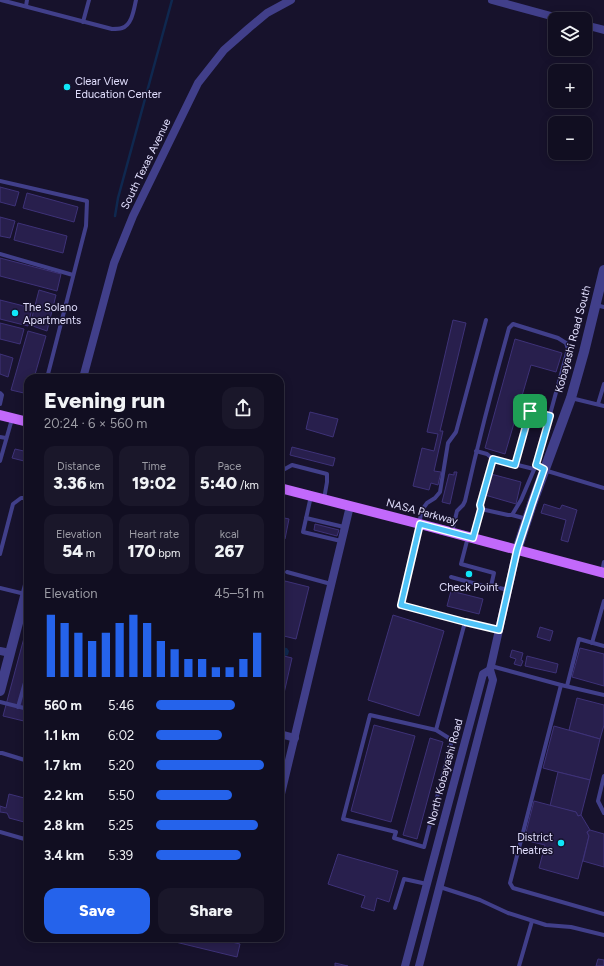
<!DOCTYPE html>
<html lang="en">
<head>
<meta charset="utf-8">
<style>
	body { margin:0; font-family:Figtree,sans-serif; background:#1a172a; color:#f1f3f6; height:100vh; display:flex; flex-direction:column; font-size:15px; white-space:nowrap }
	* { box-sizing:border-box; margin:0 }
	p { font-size:13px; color:#9c9ca5 }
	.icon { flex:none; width:22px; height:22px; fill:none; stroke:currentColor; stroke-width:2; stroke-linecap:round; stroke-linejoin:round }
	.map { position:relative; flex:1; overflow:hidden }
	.details { position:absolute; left:24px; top:374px; width:260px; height:568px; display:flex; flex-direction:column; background:#110e21; border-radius:12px; box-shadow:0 2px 10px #0003,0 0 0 1px #302e3f }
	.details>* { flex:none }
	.buttons { position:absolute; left:548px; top:12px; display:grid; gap:8px }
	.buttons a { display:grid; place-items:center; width:44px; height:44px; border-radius:8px; background:#110e21; box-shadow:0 2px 10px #0003,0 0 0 1px #302e3f; font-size:20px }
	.pin { position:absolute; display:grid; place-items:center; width:34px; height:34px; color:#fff; margin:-17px; border-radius:8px; box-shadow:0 2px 6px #0006 }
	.round { display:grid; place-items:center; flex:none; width:42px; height:42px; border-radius:12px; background:#1a172a }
	.head { display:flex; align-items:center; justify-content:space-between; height:68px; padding:0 20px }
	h1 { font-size:22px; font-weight:800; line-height:30px }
	.metrics { display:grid; grid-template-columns:repeat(3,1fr); gap:6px; height:68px; padding:4px 20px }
	.metrics div { display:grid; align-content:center; border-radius:10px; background:#1a172a; text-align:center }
	.metrics b { font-size:17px; font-weight:800 }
	.metrics small { font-size:11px; font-weight:400 }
	.metrics p { font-size:11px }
	.chart { height:112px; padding:8px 20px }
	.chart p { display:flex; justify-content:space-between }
	.chart svg { width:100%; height:72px; margin-top:4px; stroke:#2563eb; stroke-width:6 }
	.action { display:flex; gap:8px; margin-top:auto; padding:8px 20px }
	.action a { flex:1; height:46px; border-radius:12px; background:#2563eb; color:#fff; font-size:16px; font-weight:800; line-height:46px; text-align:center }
	.action a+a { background:#1a172a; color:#f1f3f6 }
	ul { padding:0 20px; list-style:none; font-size:13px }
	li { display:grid; grid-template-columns:64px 48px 1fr; align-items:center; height:30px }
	li i { height:10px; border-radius:5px; background:#2563eb }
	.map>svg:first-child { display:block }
	.water { fill:#0f284f }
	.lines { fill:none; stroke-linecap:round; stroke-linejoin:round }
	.stream { stroke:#0f284f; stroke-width:2.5 }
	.building { fill:#281f4d; stroke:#3e3278 }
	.service { stroke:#413f8a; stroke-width:4 }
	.minor { stroke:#413f8a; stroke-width:8 }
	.tertiary { stroke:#413f8a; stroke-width:10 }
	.primary { stroke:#c269fb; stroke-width:10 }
	.route-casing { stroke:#fff; stroke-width:8 }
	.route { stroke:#4fc3f7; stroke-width:5 }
	.poi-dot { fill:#10e6f9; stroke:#17122c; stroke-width:1.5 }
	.labels { text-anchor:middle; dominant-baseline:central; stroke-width:3; stroke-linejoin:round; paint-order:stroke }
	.poi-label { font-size:11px; fill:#e2dffe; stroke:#17122c; text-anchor:start }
	.street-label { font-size:11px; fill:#e2dffe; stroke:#17122c }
</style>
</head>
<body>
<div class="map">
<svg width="604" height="966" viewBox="0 0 604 966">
	<rect width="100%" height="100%" fill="#17122c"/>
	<polygon class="water" points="280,647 287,648 289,651 288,655 285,656 280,654"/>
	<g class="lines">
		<polyline class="stream" points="115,216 118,198 172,0"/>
	</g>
	<g class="building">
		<polygon points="0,187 19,192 15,206 0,202"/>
		<polygon points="27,193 78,207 74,222 23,208"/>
		<polygon points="0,217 15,221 10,238 0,236"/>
		<polygon points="18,223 67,236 63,253 14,240"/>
		<polygon points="0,258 61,274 57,291 0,276"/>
		<polygon points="39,290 56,295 47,331 30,325"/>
		<polygon points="0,300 32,308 28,326 0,319"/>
		<polygon points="453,320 466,323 440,431 443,431 434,471 441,472 438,485 431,483 429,490 413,486 422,448 434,451 438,434 427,432"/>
		<polygon points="0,323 24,329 20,344 0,339"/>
		<polygon points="28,331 46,336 34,378 28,378 28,394 11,390"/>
		<polygon points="515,339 562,353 556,372 531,365 505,454 485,448"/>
		<polygon points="0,354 13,358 8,377 0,374"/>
		<polygon points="310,412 338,419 333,437 306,429"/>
		<polygon points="292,447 335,458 333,466 290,455"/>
		<polygon points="15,449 28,452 28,462 12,458"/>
		<polygon points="454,472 457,472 450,504 442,502 449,474 454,475"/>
		<polygon points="491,474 521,482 516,504 485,495"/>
		<polygon points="544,504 560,509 562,505 577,510 568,542 561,540 566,520 541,513"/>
		<polygon points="280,517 289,519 285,539 280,538"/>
		<polygon points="315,524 339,530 337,536 314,530"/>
		<polygon points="280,543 283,543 280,556"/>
		<polygon points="285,581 309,587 296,639 280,635 280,601"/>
		<polygon points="451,591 483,599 479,614 447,606"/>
		<polygon points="393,615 444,631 419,716 368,700"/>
		<polygon points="28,623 28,722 3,716"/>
		<polygon points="540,627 553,631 550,641 537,637"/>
		<polygon points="580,648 604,654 604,686 572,677"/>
		<polygon points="512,650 523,653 521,660 523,661 521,666 514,664 516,659 510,657"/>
		<polygon points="280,655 292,658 280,711"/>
		<polygon points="527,656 558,664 556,673 525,666"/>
		<polygon points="577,698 604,705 604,725 600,739 569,730"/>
		<polygon points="374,725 415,736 391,822 351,811"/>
		<polygon points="554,726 600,739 590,780 558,772 543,768"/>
		<polygon points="430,738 443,742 417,839 403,835"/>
		<polygon points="558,772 590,780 581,815 578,816 576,812 550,806"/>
		<polygon points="9,794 28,799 28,823 9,818 9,817 7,813 0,812 0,806 6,808"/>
		<polygon points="534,801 576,812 578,816 581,815 590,830 587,832 589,836 578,879 539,868 545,845 524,840"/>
		<polygon points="590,830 604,834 604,867 583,861 589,836 587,832"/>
		<polygon points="338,854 398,871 389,902 377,898 374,911 361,907 365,896 328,884"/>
		<polygon points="159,938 216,938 240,944 237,957"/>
		<polygon points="598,959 604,960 604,966 596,966"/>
		<polygon points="335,963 348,966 335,966"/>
	</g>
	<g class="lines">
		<g class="service">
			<path d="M1 0 112 29C115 29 119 29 122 28 132 25 134 9 136 0"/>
			<polyline points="26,6 27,0"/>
			<polyline points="83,22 89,0"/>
			<polyline points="0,181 87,201 86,226 47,378"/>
			<polyline points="0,254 73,275"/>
			<polyline points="596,305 604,307"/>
			<polyline points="486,320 456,432 448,443 440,492 435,498 427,503 422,510 401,605 465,622 499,630"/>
			<polyline points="0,393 2,395 0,404"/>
			<polyline points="571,398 604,406"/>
			<polyline points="598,404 604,384"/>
			<polyline points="0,437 6,438"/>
			<polyline points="476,451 487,454 493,459 480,505 481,509"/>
			<polyline points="493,459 534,469"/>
			<polyline points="0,461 12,419"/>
			<polyline points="515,465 530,411 550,416"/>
			<polyline points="544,470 604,488"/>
			<polyline points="280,479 283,470 292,465 327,474 327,482 324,499"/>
			<polyline points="311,496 303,532 341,541"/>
			<polyline points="512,515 527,519"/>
			<polyline points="306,518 344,527"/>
			<path d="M452 532 457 511 463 505 465 501C478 443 493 385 509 328L513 324 558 338 566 343 568 349 536 465 544 469"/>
			<polyline points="468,537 461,564 494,573 491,586 508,590"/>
			<polyline points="473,538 481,509 508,515 512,515 521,500 536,465"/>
			<polyline points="0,554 13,504 21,498 28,498"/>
			<polyline points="287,572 331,584"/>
			<polyline points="602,572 604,562"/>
			<polyline points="451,577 491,588 491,586"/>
			<polyline points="0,588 25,594"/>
			<polyline points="592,643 604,601"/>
			<polyline points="491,666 561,685 604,695"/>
			<polyline points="561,685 510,883 513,888 604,914"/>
			<polyline points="567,686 579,639 604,646"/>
			<polyline points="0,702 28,709"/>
			<polyline points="18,707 28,672"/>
			<polygon points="370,715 436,730 452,740 424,847 394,838 396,832 343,819"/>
			<polyline points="436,730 465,622"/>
			<polyline points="0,753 2,753 28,761"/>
			<polyline points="604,776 598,801 604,813"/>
			<polyline points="0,832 28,840"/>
			<polyline points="440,887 480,900 508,913 546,925 571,927 604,935"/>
			<polyline points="395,908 404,879 427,884"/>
			<polyline points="519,966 532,921"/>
		</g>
		<g class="minor">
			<polyline points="492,0 562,19"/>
			<polyline points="585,25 604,30"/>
			<polyline points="83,378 114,263 133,216 198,83 224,50 249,28 267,13 291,0"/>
			<polyline points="0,651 10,653"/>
			<polyline points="280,734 295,738"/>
			<polyline points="280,798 350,506"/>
			<polyline points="405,966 483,674 490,670"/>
			<polyline points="419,966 493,680 490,670 517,550"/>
		</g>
		<g class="tertiary">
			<polyline points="517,550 532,504 571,398 584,352 604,270"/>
			<polyline points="0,691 28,585"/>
		</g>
		<g class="primary">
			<polyline points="0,415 28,422"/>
			<polyline points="280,488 420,524 604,573"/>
		</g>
	</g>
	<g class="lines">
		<g class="route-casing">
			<polygon id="route" points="530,411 550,416 536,465 544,469 532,504 517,550 499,630 465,622 401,605 420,524 473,538 481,509 480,505 493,459 515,465"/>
		</g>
		<use href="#route" class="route"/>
	</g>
	<g class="poi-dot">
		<circle cx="67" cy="87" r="4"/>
		<circle cx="15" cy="313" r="4"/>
		<circle cx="469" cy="574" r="4"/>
		<circle cx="561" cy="843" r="4"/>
	</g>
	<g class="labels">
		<g class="poi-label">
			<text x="75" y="81">Clear View<tspan x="75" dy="13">Education Center</tspan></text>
			<text x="23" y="307">The Solano<tspan x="23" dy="13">Apartments</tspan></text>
			<text x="469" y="587" text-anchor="middle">Check Point</text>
			<text x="553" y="837" text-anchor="end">District<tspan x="553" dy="13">Theatres</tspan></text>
		</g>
		<g class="street-label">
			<text transform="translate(146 164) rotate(-64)">South Texas Avenue</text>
			<text transform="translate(573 339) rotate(-75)">Kobayashi Road South</text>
			<text transform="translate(422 512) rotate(15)">NASA Parkway</text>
			<text transform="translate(445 772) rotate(-75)">North Kobayashi Road</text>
		</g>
	</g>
</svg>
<div class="buttons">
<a><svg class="icon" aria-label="layers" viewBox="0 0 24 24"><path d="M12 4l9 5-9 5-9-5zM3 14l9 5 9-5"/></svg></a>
<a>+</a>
<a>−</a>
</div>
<div class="pin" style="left:530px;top:411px;background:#1e9e55"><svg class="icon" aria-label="arrive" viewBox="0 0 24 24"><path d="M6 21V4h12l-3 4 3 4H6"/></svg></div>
<section class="details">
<div class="head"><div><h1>Evening run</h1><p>20:24 · 6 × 560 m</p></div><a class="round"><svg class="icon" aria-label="share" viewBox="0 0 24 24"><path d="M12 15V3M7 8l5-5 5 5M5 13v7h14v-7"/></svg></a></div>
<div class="metrics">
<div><p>Distance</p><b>3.36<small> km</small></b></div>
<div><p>Time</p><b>19:02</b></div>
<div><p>Pace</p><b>5:40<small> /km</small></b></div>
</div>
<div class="metrics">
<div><p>Elevation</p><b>54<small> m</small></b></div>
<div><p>Heart rate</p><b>170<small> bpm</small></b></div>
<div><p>kcal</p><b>267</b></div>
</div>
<div class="chart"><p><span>Elevation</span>45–51 m</p>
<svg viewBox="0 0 160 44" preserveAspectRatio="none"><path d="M5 44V6M15 44V11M25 44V17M35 44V22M45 44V17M55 44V11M65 44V6M75 44V11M85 44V22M95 44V27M105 44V33M115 44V33M125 44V38M135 44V38M145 44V33M155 44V17"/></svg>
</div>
<ul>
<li><b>560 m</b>5:46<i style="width:73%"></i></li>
<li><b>1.1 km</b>6:02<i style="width:61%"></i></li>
<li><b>1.7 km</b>5:20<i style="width:100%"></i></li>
<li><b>2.2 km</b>5:50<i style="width:70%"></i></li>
<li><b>2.8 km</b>5:25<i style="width:94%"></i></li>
<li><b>3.4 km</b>5:39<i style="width:79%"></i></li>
</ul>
<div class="action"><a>Save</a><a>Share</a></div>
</section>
</div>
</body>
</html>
